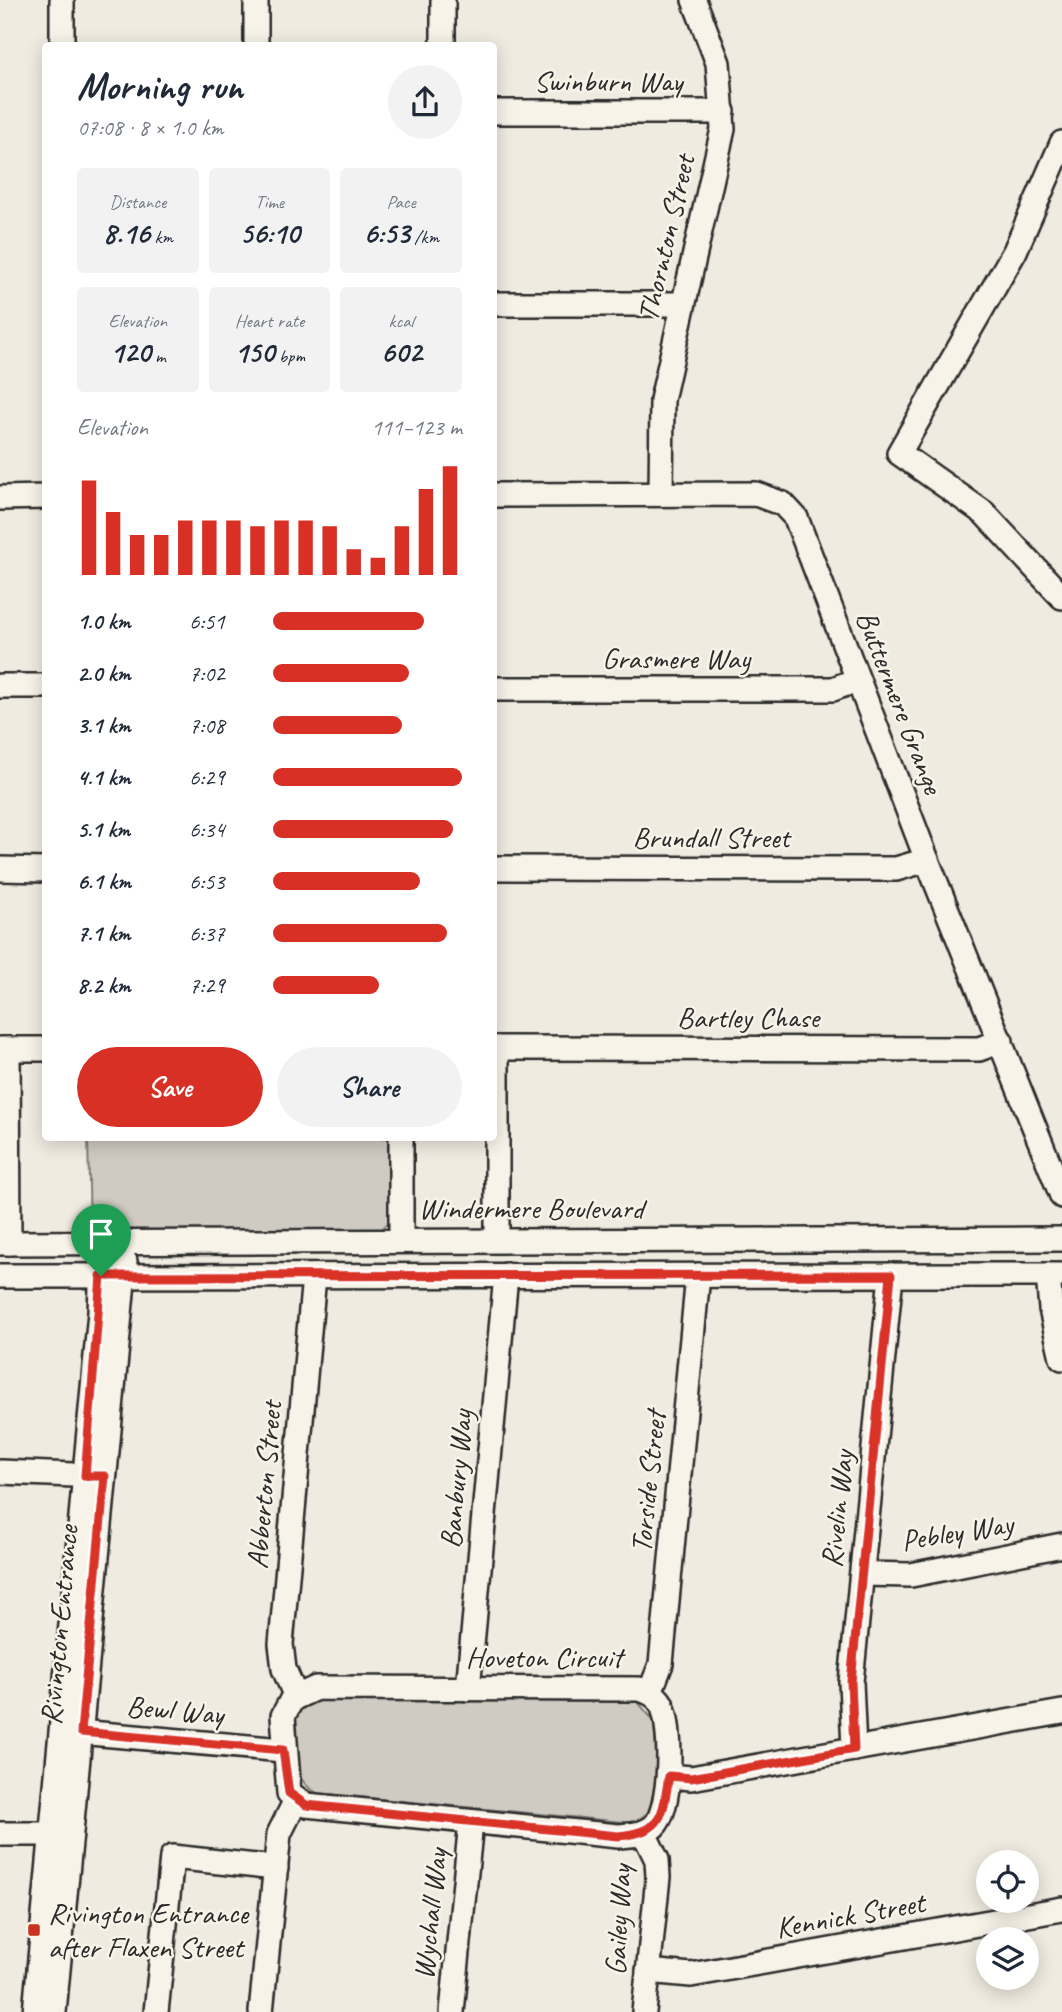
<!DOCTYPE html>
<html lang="en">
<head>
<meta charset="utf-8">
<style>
	body { margin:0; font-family:Caveat,sans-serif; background:#f2f2f3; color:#1f2937; height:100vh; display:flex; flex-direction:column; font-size:26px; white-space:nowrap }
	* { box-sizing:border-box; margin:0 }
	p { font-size:23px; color:#747a83 }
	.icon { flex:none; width:38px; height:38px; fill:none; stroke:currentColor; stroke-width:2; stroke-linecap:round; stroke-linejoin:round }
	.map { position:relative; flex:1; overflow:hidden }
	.sheet { position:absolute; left:42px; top:42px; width:455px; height:1099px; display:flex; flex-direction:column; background:#fff; border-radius:7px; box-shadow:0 4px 18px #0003 }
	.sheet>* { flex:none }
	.buttons { position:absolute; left:976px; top:1850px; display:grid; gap:14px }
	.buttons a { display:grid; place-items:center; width:63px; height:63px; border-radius:50%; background:#fff; box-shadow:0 4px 18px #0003; font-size:35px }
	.pin { position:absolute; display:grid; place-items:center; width:60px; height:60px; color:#fff; margin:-72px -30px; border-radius:50% 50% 50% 0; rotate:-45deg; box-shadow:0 0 7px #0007 }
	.pin .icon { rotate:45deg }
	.round { display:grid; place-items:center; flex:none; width:74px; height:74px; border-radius:37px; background:#f2f2f3 }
	.headline { display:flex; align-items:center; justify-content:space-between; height:119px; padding:0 35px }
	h1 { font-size:38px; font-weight:700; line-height:52px }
	.figures { display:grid; grid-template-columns:repeat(3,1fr); gap:10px; height:119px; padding:7px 35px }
	.figures div { display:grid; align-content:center; border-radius:7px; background:#f2f2f3; text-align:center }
	.figures b { font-size:30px; font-weight:700 }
	.figures small { font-size:19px; font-weight:400 }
	.figures p { font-size:19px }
	.chart { height:196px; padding:14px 35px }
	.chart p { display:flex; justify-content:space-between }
	.chart svg { width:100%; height:126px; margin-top:7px; stroke:#d93025; stroke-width:6 }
	.button { display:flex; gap:14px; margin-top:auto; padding:14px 35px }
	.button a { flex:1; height:80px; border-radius:42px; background:#d93025; color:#fff; font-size:28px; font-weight:700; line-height:80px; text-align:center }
	.button a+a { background:#f2f2f3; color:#1f2937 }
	ul { padding:0 35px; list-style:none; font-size:23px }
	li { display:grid; grid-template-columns:112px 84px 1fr; align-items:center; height:52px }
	li i { height:18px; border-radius:9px; background:#d93025 }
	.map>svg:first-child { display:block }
	.green { fill:#cfcbc2; stroke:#7d7b76; stroke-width:2 }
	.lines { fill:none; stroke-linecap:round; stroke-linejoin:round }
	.minor-casing { stroke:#2b2b2b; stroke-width:28 }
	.minor { stroke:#f7f3e8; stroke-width:23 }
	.route-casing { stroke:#fff; stroke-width:14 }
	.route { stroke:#d93025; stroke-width:9 }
	.poi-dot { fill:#c8321e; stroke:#f7f3e8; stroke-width:2.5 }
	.labels { text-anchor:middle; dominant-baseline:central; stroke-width:5; stroke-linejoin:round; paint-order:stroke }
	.street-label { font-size:30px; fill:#2b2b2b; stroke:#f7f3e8 }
	.poi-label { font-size:30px; fill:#2b2b2b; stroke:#f7f3e8; text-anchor:start }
</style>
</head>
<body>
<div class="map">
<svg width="1062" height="2012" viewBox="0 0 1062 2012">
	<rect width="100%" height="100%" fill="#efebe0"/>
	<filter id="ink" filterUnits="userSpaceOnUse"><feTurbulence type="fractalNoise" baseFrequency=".0143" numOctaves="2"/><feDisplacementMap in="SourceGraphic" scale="14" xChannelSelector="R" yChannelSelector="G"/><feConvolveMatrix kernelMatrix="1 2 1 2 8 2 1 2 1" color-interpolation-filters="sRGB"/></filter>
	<g filter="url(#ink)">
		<g class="green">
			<polygon points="88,1138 392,1138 393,1218 379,1232 90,1230"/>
			<path d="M331 1699 638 1702 654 1721 657 1770 650 1811 634 1823 317 1793C290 1780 295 1748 293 1720L307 1703Z"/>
		</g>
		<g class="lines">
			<g class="minor-casing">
				<g id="minor">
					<polyline points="62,0 62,46"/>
					<polyline points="256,0 256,46"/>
					<polyline points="443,0 443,46"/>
					<polyline points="494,112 723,112"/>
					<polyline points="1062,143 1015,251 899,453 984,513 1062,597"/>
					<polyline points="494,304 683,304"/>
					<polyline points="661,494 662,400 723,129 718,63 694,0"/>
					<polyline points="494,495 756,494 783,504 796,518 927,860 1062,1196"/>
					<polyline points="0,498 46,497"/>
					<polyline points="0,686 46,686"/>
					<polyline points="494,689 833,689 857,680"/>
					<polyline points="494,868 896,869 927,860"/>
					<polyline points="0,869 46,870"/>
					<polyline points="494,1048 979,1049 1001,1041"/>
					<polyline points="0,1049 46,1049"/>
					<polyline points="8,1049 9,1243"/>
					<polyline points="401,1239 401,1138"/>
					<polyline points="497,1239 497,1048"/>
					<polyline points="0,1243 1062,1239"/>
					<polyline points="1048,1275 1051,1309 1062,1358"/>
					<polyline points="0,1276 1062,1275"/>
					<polyline points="0,1472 98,1476"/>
					<polyline points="862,1574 911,1575 1062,1545"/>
					<path d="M316 1688 639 1689C648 1691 656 1695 661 1703 673 1725 672 1809 654 1826 644 1835 630 1835 618 1836L306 1805 289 1793 283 1716 292 1699Z"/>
					<polyline points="468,1689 506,1275"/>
					<polyline points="650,1692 661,1664 698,1275"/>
					<polyline points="296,1697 284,1669 281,1644 314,1276"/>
					<polyline points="67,1731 283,1750"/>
					<polyline points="854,1749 851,1682 891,1275"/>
					<polyline points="669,1776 691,1778 1062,1712"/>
					<polyline points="0,1834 67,1834"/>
					<polyline points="648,1971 691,1975 1062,1909"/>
					<polyline points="35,2012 100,1312 102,1262"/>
					<polyline points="54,2012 125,1261"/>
					<polyline points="156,2012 172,1857 276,1868"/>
					<polyline points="261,2012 279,1834 296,1800"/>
					<polyline points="452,2012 471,1822"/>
					<polyline points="644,2012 658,1877 657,1860 644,1833"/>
				</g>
			</g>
			<use href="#minor" class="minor"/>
		</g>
	</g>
	<g class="lines" filter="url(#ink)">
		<g class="route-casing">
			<path id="route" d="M891 1275 851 1682 854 1749 691 1778 669 1776C662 1817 664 1831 618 1836L306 1805 289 1793 283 1750 81 1732 105 1476H85L101 1276Z"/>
		</g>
		<use href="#route" class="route"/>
	</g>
	<rect class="poi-dot" x="27" y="1923" width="14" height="14" rx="3.5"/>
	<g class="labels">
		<g class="street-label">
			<text x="608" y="81">Swinburn Way</text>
			<text transform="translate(666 238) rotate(-77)">Thornton Street</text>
			<text x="676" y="658">Grasmere Way</text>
			<text transform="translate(900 702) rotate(69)">Buttermere Grange</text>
			<text x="711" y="837">Brundall Street</text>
			<text x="748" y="1017">Bartley Chase</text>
			<text x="531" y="1208">Windermere Boulevard</text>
			<text transform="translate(456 1479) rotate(-85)">Banbury Way</text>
			<text transform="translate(648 1482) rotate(-84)">Torside Street</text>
			<text transform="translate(264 1485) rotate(-85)">Abberton Street</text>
			<text transform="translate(837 1509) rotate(-84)">Rivelin Way</text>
			<text transform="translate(957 1532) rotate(-9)">Pebley Way</text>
			<text transform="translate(59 1625) rotate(-85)">Rivington Entrance</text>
			<text x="544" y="1657">Hoveton Circuit</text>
			<text transform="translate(175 1710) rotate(5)">Bewl Way</text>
			<text transform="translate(430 1914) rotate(-84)">Wychall Way</text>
			<text transform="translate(850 1915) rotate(-10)">Kennick Street</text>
			<text transform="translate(618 1920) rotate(-87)">Gailey Way</text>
		</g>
		<g class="poi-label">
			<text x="48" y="1913">Rivington Entrance<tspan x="48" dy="34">after Flaxen Street</tspan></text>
		</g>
	</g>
</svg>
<div class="buttons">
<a><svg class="icon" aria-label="locate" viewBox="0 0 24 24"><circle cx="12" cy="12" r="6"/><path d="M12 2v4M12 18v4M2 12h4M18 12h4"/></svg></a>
<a><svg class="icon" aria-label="layers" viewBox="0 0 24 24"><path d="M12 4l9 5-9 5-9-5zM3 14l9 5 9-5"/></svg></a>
</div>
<div class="pin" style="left:101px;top:1276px;background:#1e9e55"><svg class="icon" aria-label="arrive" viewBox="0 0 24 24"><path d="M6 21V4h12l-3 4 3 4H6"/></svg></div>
<section class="sheet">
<div class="headline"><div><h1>Morning run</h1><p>07:08 · 8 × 1.0 km</p></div><a class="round"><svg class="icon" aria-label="share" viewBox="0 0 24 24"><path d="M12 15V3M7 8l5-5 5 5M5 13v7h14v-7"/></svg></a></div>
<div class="figures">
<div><p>Distance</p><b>8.16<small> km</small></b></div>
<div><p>Time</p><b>56:10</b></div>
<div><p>Pace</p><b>6:53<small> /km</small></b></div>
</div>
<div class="figures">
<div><p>Elevation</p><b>120<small> m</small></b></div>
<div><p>Heart rate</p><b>150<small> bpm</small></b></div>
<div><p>kcal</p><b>602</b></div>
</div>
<div class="chart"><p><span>Elevation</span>111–123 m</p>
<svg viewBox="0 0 160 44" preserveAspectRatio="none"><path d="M5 44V11M15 44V22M25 44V30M35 44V30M45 44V25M55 44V25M65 44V25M75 44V27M85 44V25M95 44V25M105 44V27M115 44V35M125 44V38M135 44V27M145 44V14M155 44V6"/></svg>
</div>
<ul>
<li><b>1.0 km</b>6:51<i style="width:80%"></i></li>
<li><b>2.0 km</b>7:02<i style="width:72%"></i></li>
<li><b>3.1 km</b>7:08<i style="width:68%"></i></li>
<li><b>4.1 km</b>6:29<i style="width:100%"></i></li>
<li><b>5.1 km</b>6:34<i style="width:95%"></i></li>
<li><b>6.1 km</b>6:53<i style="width:78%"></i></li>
<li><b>7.1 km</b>6:37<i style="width:92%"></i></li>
<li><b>8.2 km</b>7:29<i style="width:56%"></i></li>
</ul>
<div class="button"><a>Save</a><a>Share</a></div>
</section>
</div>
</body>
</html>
